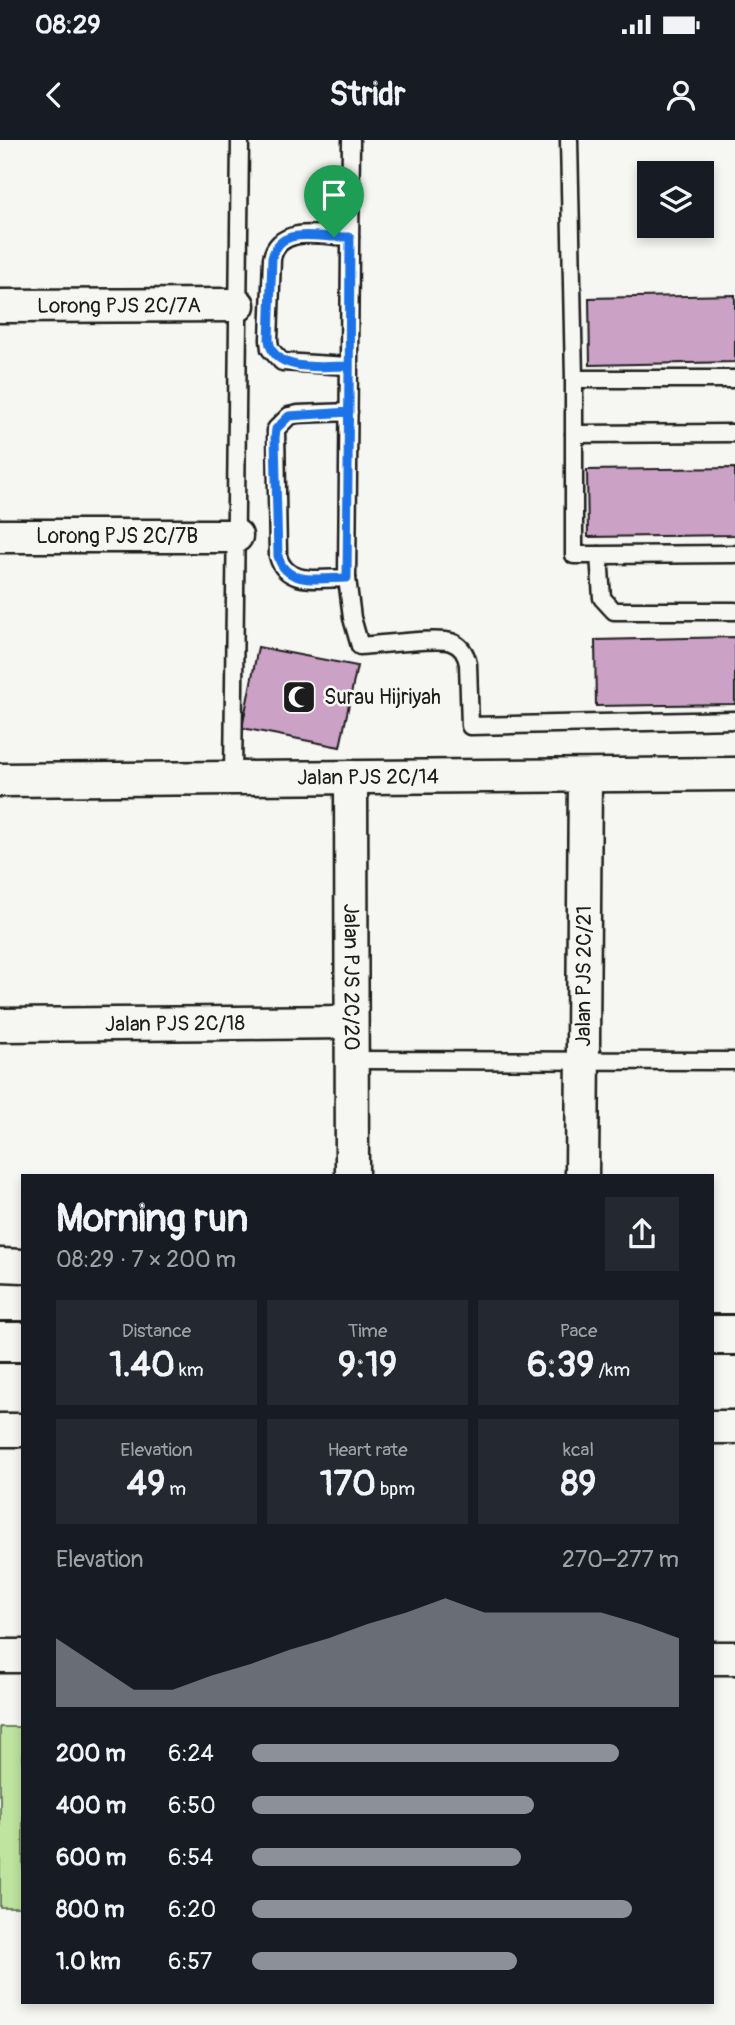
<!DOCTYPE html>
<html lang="en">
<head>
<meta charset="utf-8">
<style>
	body { margin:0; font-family:Pangolin,sans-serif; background:#242831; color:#f1f3f6; height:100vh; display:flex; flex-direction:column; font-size:26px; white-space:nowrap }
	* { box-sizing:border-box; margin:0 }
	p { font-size:23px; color:#9ea1a6 }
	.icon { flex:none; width:38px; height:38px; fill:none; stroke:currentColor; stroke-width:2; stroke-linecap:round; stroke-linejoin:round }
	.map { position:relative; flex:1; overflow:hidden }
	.panel { position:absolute; left:21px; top:1034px; width:693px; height:830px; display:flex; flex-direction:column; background:#171b24; border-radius:0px; box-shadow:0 4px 10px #0003 }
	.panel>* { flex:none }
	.tools { position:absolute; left:637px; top:21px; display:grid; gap:14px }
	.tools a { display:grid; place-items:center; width:77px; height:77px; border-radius:0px; background:#171b24; box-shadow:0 4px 10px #0003; font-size:35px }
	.pin { position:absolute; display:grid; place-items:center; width:60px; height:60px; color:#fff; margin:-72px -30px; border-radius:50% 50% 50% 0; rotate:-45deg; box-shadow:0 0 7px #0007 }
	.pin .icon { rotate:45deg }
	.round { display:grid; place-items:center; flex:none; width:74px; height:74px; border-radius:0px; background:#242831 }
	.head { display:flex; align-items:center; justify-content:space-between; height:119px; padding:0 35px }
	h1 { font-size:38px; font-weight:700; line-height:52px }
	.metrics { display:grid; grid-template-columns:repeat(3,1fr); gap:10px; height:119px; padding:7px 35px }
	.metrics div { display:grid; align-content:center; border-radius:0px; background:#242831; text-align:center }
	.metrics b { font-size:35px; font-weight:700 }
	.metrics small { font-size:19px; font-weight:400 }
	.metrics p { font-size:19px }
	.chart { height:196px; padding:14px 35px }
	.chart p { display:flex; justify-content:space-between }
	.chart svg { width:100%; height:126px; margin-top:7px; fill:#8c9099; opacity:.7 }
	ul { padding:0 35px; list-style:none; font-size:23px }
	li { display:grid; grid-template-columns:112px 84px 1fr; align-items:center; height:52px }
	li i { height:18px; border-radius:9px; background:#8c9099 }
	.status { display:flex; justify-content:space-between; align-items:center; height:49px; padding:0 35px; background:#171b24; direction:ltr }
	.status svg { height:19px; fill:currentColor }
	header { display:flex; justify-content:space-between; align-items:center; height:91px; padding:0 35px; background:#171b24; font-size:32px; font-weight:700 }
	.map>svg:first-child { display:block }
	.green { fill:#bee49f; stroke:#6d805e; stroke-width:2 }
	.building { fill:#cca1c6; stroke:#1c1c1c; stroke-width:2 }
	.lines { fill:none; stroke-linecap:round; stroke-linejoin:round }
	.service-casing { stroke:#1c1c1c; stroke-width:21 }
	.minor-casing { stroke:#1c1c1c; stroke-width:37 }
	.tertiary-casing { stroke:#1c1c1c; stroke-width:44 }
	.service { stroke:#f6f6f2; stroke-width:16 }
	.minor { stroke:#f6f6f2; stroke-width:32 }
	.tertiary { stroke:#f6f6f2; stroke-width:38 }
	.route-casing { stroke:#fff; stroke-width:14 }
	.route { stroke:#1a73e8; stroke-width:9 }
	.labels { text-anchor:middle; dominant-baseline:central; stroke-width:5; stroke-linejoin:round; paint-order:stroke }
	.street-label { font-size:21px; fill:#1c1c1c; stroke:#f6f6f2 }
	.poi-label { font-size:21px; fill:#1c1c1c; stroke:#f6f6f2; text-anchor:start }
</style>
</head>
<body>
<div class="status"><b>08:29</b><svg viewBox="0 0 49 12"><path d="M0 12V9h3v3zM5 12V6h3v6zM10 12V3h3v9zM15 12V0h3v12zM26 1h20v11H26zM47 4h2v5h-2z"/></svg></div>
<header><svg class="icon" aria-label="back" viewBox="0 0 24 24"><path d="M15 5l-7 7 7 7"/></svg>Stridr<svg class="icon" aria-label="person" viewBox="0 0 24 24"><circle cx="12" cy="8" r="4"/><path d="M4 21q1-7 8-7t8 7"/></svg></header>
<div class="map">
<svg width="735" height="1885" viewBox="0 0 735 1885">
	<rect width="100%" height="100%" fill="#f6f6f2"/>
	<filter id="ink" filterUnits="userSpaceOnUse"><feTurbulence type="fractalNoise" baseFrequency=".0143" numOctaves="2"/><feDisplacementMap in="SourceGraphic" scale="14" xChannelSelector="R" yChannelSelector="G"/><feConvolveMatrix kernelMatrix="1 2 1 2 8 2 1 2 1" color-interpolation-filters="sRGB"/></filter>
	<g filter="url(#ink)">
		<rect class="green" x="0" y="1587" width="23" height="180"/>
		<g class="building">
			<polygon points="735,155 735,222 590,225 589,158"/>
			<polygon points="735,328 735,395 588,397 587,330"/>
			<polygon points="735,497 735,564 596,566 595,500"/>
			<polygon points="258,507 357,526 340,607 242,588"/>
		</g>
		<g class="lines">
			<g class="service-casing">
				<g id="service">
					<polyline points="569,0 574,239"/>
					<path d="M349 226 282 222 270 209 269 200 272 118C279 84 324 96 350 97"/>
					<polyline points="735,239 574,239 574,294 735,293"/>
					<path d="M349 272 298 274 289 276 276 289 278 416C286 447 322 438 347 438L351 0"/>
					<polyline points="574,294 574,415 599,415"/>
					<polyline points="735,414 599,415 602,458 614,471 735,471"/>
					<path d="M347 438 352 478 360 506C379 505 437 497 451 502 462 506 466 514 468 524L470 586 735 580"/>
					<polyline points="233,638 240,0"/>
					<polyline points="352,920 735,921"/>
				</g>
			</g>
			<g class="minor-casing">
				<g id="minor">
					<path id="s1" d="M0 166 238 165"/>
					<path id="s2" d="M0 396H236"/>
					<path id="s3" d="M351 637 352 1036"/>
					<path id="s4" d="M0 640 735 634"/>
					<path id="s5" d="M0 885 351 882"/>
					<path id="s6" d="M582 1036 585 636"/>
					<polyline points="0,1125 23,1126"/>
					<polyline points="712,1287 735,1287"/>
					<polyline points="0,1290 23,1290"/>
					<polyline points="0,1516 23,1516"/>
					<polyline points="712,1518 735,1518"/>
				</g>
			</g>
			<g class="tertiary-casing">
				<g id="tertiary">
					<polyline points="712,1195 735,1195"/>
					<polyline points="0,1202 23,1202"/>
				</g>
			</g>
			<use href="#service" class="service"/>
			<use href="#minor" class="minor"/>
			<use href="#tertiary" class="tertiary"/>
		</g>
	</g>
	<g class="lines" filter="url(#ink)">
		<g class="route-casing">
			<path id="route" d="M334 97H350L349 272 289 276 276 289 275 298 278 416C286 447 322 438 347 438L349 226C324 226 273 234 269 200L272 118C279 88 310 96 334 97"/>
		</g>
		<use href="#route" class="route"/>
	</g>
	<defs>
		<g id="mosque-square" transform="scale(1.75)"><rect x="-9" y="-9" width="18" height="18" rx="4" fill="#1c1c1c" stroke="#f6f6f2"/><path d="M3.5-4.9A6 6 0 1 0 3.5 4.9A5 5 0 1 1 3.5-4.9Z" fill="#fff"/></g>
	</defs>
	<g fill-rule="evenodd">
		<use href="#mosque-square" x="299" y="557"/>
	</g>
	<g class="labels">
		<g class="street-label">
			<text stroke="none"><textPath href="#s1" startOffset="119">Lorong PJS 2C/7A</textPath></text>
			<text stroke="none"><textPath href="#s2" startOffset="117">Lorong PJS 2C/7B</textPath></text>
			<text stroke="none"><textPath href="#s4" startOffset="368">Jalan PJS 2C/14</textPath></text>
			<text stroke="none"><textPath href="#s6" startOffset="200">Jalan PJS 2C/21</textPath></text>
			<text stroke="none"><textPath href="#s3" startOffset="200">Jalan PJS 2C/20</textPath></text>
			<text stroke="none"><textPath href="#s5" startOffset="175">Jalan PJS 2C/18</textPath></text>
		</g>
		<g class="poi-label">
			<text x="324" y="557">Surau Hijriyah</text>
		</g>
	</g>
</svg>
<div class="tools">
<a><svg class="icon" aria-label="layers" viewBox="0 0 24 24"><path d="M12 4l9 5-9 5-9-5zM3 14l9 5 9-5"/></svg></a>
</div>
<div class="pin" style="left:334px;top:97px;background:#1e9e55"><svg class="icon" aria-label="arrive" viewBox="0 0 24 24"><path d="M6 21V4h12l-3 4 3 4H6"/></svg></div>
<section class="panel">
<div class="head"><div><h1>Morning run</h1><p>08:29 · 7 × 200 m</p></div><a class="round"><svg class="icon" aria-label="share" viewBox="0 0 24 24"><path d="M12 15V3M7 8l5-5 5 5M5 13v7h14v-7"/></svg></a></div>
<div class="metrics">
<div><p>Distance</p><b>1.40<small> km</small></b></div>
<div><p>Time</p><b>9:19</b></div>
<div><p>Pace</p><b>6:39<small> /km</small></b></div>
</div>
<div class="metrics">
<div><p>Elevation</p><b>49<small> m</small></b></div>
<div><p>Heart rate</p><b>170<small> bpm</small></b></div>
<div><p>kcal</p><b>89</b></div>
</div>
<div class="chart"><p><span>Elevation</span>270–277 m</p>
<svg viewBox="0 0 160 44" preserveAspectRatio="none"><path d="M0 44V20L10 29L20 38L30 38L40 33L50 29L60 24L70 20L80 15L90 11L100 6L110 11L120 11L130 11L140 11L150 15L160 20V44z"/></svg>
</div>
<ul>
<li><b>200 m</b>6:24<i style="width:86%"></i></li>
<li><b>400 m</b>6:50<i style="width:66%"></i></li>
<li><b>600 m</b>6:54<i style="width:63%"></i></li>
<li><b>800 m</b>6:20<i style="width:89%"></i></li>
<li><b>1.0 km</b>6:57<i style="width:62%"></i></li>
</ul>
</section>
</div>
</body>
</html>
